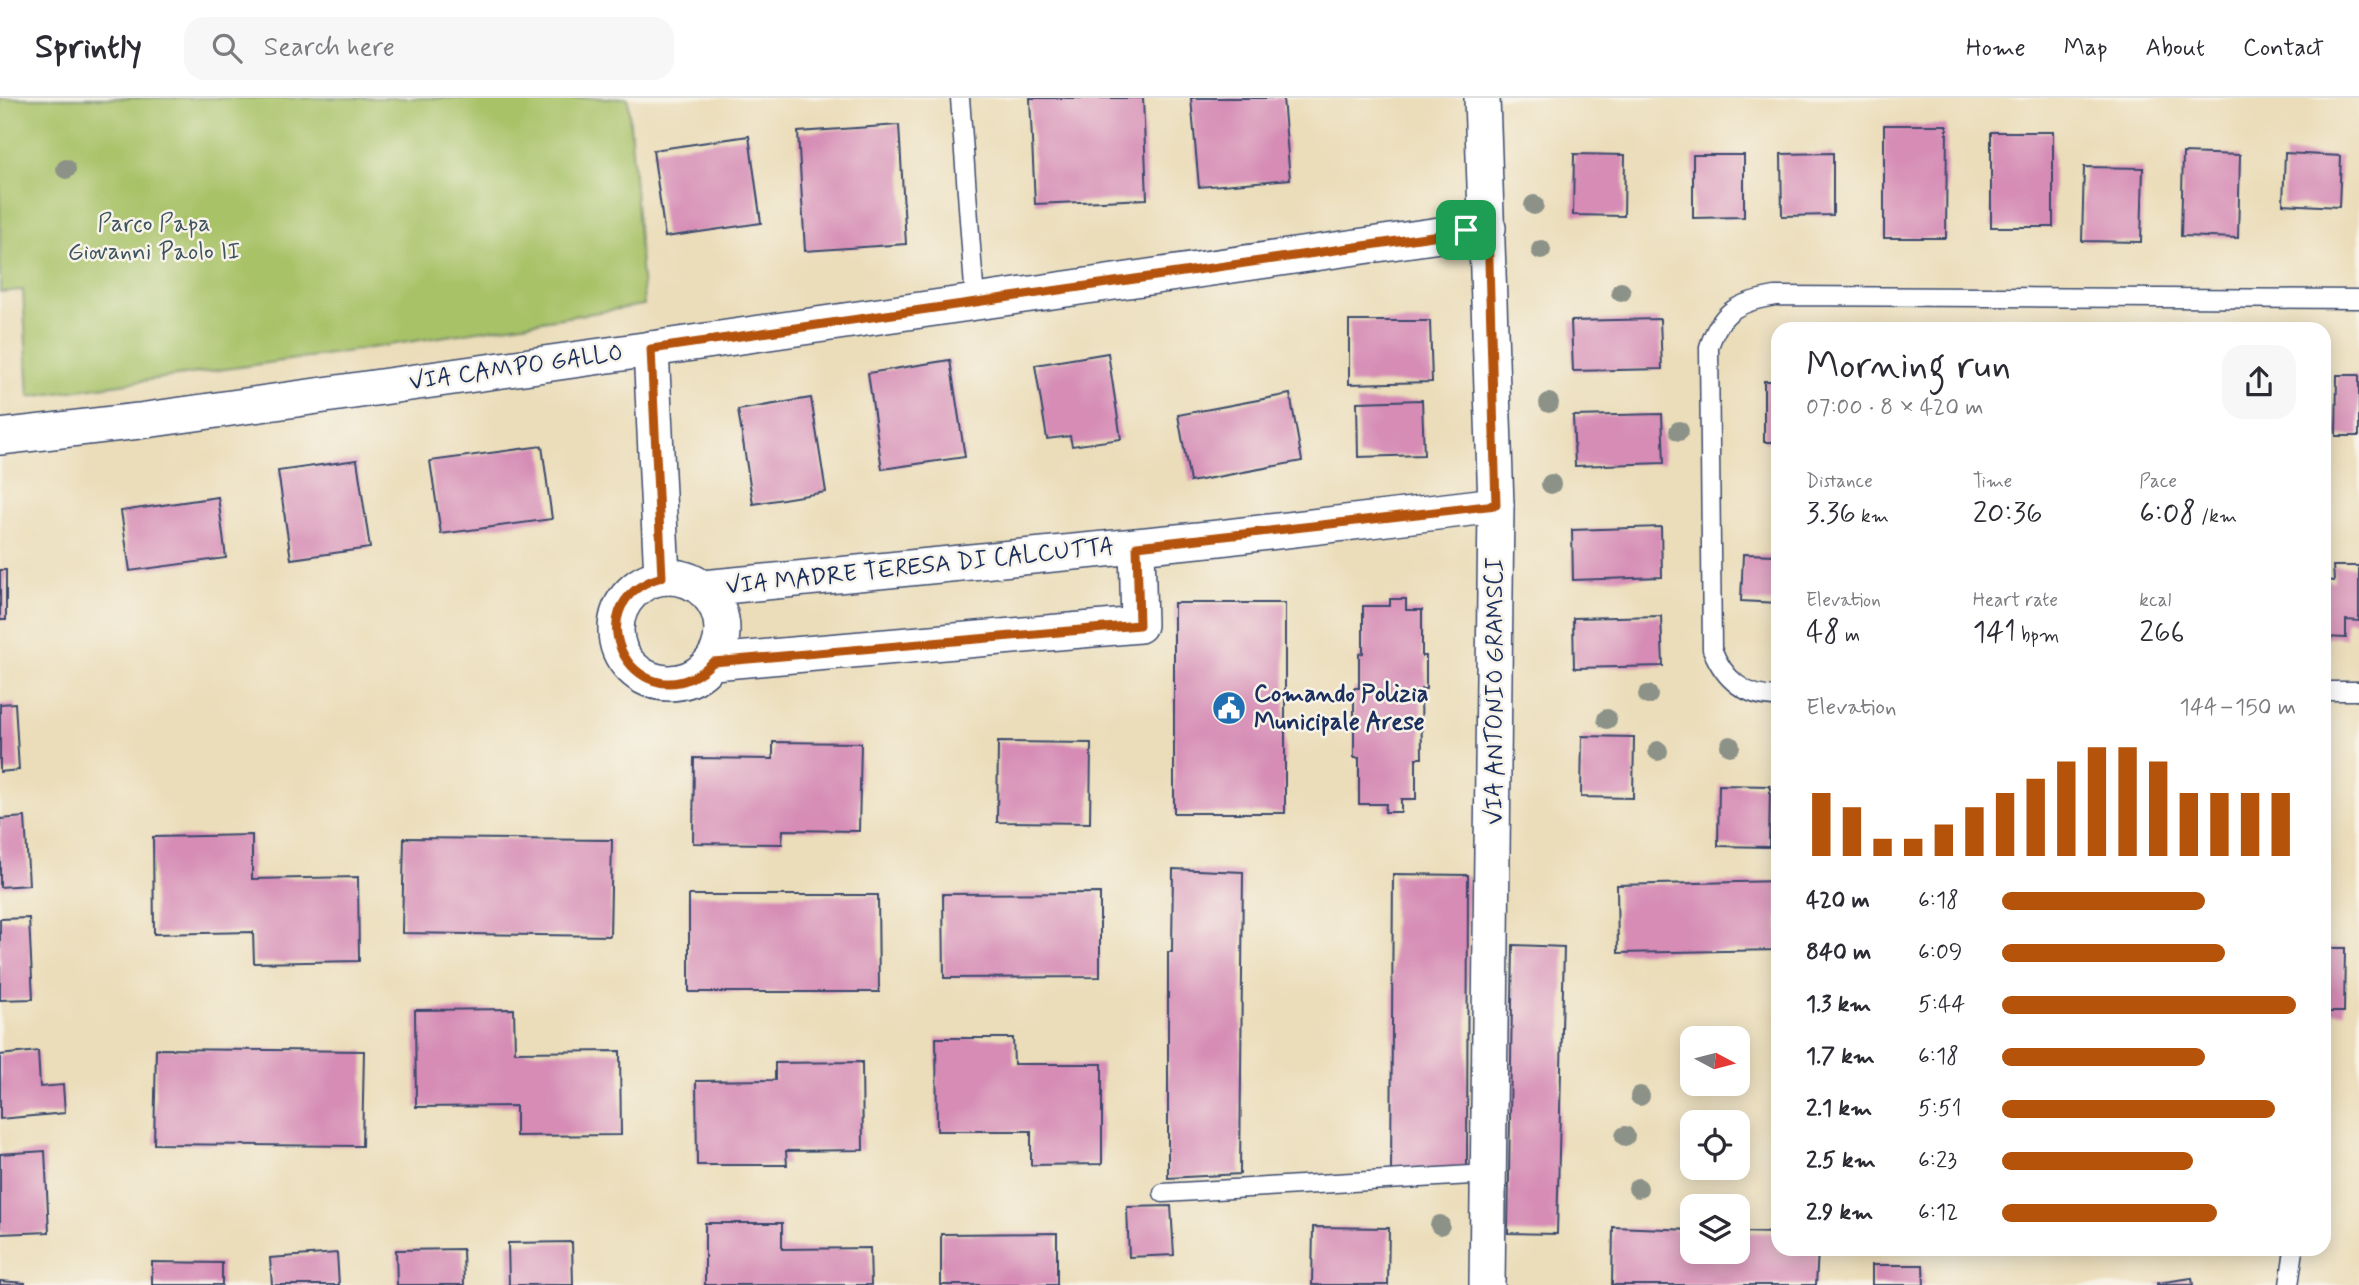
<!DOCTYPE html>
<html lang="en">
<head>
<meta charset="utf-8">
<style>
	body { margin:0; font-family:Mynerve,sans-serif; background:#f7f7f7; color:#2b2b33; height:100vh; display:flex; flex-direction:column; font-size:26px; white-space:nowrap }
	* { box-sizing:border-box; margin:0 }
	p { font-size:23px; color:#7c7c81 }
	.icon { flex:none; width:38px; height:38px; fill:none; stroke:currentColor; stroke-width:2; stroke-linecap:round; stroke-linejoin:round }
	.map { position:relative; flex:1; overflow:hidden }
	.side { position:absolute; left:1771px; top:224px; width:560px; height:934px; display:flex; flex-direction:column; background:#fff; border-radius:21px; box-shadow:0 4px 18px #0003 }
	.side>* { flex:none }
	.needle { width:46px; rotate:97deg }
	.controls { position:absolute; left:1680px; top:928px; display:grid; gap:14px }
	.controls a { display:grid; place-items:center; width:70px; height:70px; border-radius:14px; background:#fff; box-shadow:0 4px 18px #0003; font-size:35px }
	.pin { position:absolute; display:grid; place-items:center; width:60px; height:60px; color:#fff; margin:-30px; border-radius:14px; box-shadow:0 4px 10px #0006 }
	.round { display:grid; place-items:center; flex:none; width:74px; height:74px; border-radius:21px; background:#f7f7f7 }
	.headline { display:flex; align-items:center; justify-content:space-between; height:119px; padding:0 35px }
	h1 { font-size:38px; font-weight:600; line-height:52px }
	.figures { display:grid; grid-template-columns:repeat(3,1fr); gap:10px; height:119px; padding:7px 35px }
	.figures div { display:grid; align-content:center }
	.figures b { font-size:30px; font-weight:600 }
	.figures small { font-size:19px; font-weight:400 }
	.figures p { font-size:19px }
	.chart { height:196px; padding:14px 35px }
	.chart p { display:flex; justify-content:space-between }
	.chart svg { width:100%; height:126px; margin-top:7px; stroke:#b45309; stroke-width:6 }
	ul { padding:0 35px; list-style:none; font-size:23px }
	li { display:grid; grid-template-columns:112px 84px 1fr; align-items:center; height:52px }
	li i { height:18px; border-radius:9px; background:#b45309 }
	header { display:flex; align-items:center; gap:42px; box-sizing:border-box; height:98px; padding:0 35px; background:#fff; border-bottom:2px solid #e1e1e2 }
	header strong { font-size:33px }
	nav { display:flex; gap:38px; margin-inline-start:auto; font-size:24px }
	.search { width:490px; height:63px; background:#f7f7f7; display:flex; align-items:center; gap:18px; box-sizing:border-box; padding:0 24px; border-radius:21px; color:#7c7c81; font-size:26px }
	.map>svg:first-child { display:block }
	.green { fill:#a8c268; stroke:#627863; stroke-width:2 }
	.building { fill:#d68cb5 }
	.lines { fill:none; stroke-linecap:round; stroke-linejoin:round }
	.lane-casing { stroke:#3a496c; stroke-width:21 }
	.street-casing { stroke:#3a496c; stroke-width:38 }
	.lane { stroke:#fff; stroke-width:18 }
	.street { stroke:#fff; stroke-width:35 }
	.tree { fill:#8c9288 }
	.route-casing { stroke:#fff; stroke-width:14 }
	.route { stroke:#b45309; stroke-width:9 }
	.labels { text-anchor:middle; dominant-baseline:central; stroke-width:5; stroke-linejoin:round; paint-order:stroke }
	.park-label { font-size:24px; fill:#3e5460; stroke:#f7f3e8 }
	.street-label { font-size:24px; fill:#1b2f5e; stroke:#f7f3e8 }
	.poi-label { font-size:24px; font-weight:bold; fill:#1b2f5e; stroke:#f7f3e8; text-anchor:start }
</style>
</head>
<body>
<header>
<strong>Sprintly</strong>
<div class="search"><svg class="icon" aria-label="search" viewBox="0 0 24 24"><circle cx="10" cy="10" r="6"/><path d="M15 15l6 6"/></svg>Search here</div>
<nav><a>Home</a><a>Map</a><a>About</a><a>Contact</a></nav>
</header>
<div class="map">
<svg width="2359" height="1187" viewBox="0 0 2359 1187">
	<rect width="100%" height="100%" fill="#f7f3e8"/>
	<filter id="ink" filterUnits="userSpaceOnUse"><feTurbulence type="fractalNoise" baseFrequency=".0143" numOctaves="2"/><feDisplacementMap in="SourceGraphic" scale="14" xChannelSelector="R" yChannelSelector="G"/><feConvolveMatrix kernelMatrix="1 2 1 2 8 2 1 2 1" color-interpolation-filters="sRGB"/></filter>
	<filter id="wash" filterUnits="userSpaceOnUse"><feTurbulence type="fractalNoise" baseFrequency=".00686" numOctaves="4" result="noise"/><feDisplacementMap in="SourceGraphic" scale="28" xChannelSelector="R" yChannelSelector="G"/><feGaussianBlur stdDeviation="1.57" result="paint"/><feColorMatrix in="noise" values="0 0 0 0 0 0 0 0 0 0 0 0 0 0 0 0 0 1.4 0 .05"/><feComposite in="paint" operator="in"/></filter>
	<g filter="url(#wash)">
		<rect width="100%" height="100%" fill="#ebddb9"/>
		<polygon class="green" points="0,0 628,0 644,207 345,254 29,299 23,192 0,194"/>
		<g id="blocks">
			<g class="building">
				<polygon points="1030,0 1143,0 1147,101 1035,106"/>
				<polygon points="1191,0 1283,0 1290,81 1199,89"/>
				<polygon points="899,27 906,146 805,153 798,34"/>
				<polygon points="1884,27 1947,27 1946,140 1884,140"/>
				<rect x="1991" y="34" width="62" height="95"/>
				<polygon points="749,38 761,125 665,139 653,52"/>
				<polygon points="1833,55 1833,117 1782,118 1781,56"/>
				<polygon points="2183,55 2240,57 2238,140 2181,138"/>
				<polygon points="2285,55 2341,58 2339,109 2283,106"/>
				<polygon points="1574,56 1625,57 1624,118 1573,117"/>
				<polygon points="1693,57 1744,57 1744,119 1693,120"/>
				<polygon points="2084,69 2143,70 2141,144 2082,143"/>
				<polygon points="1660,221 1662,271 1573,273 1571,223"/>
				<polygon points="1349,223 1430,223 1432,284 1349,286"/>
				<polygon points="1108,255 1121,341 1072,348 1070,338 1047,341 1035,267"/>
				<polygon points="950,262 965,359 882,371 868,275"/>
				<polygon points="2337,277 2359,277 2359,338 2336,338"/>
				<rect x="1764" y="283" width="14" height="61"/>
				<polygon points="1290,296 1302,363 1190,384 1178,317"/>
				<polygon points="811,300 826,394 753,406 738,312"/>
				<polygon points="1422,302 1424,357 1358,359 1357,304"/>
				<polygon points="1662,316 1664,365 1575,368 1573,318"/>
				<polygon points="542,348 552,421 441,436 430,363"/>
				<polygon points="357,362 370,450 291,461 278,373"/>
				<polygon points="218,399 226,460 130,473 121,413"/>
				<polygon points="1661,429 1662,479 1573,482 1572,432"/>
				<polygon points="1743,456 1778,457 1778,505 1741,503"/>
				<polygon points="2333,468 2359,468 2359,523 2346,522 2346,540 2324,539 2324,482 2334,483"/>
				<rect x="0" y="472" width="6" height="50"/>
				<polygon points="1390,501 1406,501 1406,512 1422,512 1422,558 1426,558 1426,591 1421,591 1422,660 1416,660 1416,701 1401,701 1401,714 1385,714 1386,706 1359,706 1359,660 1354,660 1354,590 1359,590 1359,556 1363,555 1363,508 1390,508"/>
				<rect x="1174" y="505" width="111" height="210"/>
				<polygon points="1661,518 1663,568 1574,570 1573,520"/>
				<polygon points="15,605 19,672 0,674 0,606"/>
				<polygon points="1582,638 1634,639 1633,700 1581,699"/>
				<polygon points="773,644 861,645 859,733 783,732 782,746 693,745 694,660 773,661"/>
				<polygon points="998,644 1091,645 1090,725 997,724"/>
				<polygon points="1719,687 1770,688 1769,749 1718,748"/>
				<polygon points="25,719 29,787 0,789 0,721"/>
				<polygon points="252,737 252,781 358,779 359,863 254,865 253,834 154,836 153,739"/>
				<polygon points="404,740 612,742 610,838 402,835"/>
				<polygon points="1173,771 1243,774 1240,1076 1168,1080 1168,854 1172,854"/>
				<polygon points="1393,776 1468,777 1467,1069 1391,1074"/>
				<polygon points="1778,783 1778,852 1618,855 1617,787"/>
				<polygon points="1100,795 1100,879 944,880 943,796"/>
				<polygon points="689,797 878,797 879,894 689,894"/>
				<polygon points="29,820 33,901 0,902 0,821"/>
				<polygon points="1513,847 1564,849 1557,1136 1508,1135"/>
				<polygon points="2324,850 2345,850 2344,914 2324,914"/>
				<polygon points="514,911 515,954 620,953 621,1037 516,1038 516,1008 416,1009 415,912"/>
				<polygon points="936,940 1013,940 1014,966 1102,966 1102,1066 1031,1067 1031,1033 937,1033"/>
				<polygon points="156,951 364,953 362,1048 154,1046"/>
				<polygon points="38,953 40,989 63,987 65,1015 0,1021 0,957"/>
				<polygon points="862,964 863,1052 786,1053 787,1067 697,1067 696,983 775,982 775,965"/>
				<polygon points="45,1053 49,1134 0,1136 0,1056"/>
				<polygon points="1171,1108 1174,1157 1129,1159 1127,1109"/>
				<polygon points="705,1125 782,1125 782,1151 870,1150 871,1187 705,1187"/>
				<polygon points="1313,1129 1389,1130 1388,1187 1312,1187"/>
				<polygon points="1613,1129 1692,1132 1692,1153 1738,1153 1738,1134 1778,1135 1778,1152 1818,1152 1816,1187 1612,1187"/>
				<polygon points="1057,1135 1057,1187 941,1187 941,1136"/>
				<polygon points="572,1144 573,1187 509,1187 508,1145"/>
				<polygon points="463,1151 464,1187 397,1187 396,1152"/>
				<polygon points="337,1155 339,1187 272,1187 270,1160"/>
				<polygon points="152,1164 222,1165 222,1187 152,1187"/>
				<polygon points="1872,1167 1923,1167 1924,1187 1872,1187"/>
				<polygon points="2192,1180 2193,1187 2157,1187 2157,1185"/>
				<polygon points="0,1183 25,1185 25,1187 0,1187"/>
			</g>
		</g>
	</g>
	<g filter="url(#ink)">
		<use href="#blocks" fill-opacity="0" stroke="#3a496c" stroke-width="2"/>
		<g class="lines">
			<g class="lane-casing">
				<g id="lane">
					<polyline points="960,0 975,203"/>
					<polyline points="2324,593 2359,593"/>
					<path d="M1778 599C1744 599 1724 581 1712 551L1709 249C1721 212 1739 204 1775 198L2359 201"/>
					<polyline points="1163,1095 1489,1076"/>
					<polyline points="2289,1187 2294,1152"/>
				</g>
			</g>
			<g class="street-casing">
				<g id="street">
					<polyline points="1482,0 1496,407 1487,1187"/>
					<polyline points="651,251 662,479"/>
					<polyline points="0,339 139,323 651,251 1488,130"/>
					<circle cx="669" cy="532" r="53"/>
					<polyline points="703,490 1219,440 1496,407"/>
					<polyline points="713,564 1139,527 1137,448"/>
				</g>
			</g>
			<use href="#lane" class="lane"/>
			<use href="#street" class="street"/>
		</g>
		<g class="tree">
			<circle cx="66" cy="71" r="10"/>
			<circle cx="1534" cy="107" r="10"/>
			<circle cx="1541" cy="152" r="10"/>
			<circle cx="1621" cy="194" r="10"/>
			<circle cx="1549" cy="305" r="10"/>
			<circle cx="1679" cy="333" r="10"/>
			<circle cx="1551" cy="386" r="10"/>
			<circle cx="1648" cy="597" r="10"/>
			<circle cx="1607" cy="621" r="10"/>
			<circle cx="1730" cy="648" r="10"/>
			<circle cx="1658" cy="653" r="10"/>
			<circle cx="1640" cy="998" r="10"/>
			<circle cx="1625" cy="1038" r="10"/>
			<circle cx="1638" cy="1090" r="10"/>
			<circle cx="1440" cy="1127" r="10"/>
		</g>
	</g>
	<g class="lines" filter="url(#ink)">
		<g class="route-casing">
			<path id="route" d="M1488 130 1496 407 1137 448 1139 527 713 564C641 635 566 506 662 479L651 251Z"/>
		</g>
		<use href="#route" class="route"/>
	</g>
	<defs>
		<g id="civic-disc" transform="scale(1.75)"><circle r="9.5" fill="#1f6fb2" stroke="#f7f3e8"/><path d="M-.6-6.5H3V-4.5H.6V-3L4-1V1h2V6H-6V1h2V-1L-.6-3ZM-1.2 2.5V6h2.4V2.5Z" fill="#fff"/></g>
	</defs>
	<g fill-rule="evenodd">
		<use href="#civic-disc" x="1229" y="610"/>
	</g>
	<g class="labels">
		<g class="park-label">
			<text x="154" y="126">Parco Papa<tspan x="154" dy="28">Giovanni Paolo II</tspan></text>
		</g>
		<g class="street-label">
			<text transform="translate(516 270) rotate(-8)">VIA CAMPO GALLO</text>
			<text transform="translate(920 469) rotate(-6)">VIA MADRE TERESA DI CALCUTTA</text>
			<text transform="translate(1495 593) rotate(-90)">VIA ANTONIO GRAMSCI</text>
		</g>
		<g class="poi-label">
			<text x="1254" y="596">Comando Polizia<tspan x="1254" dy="28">Municipale Arese</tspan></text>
		</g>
	</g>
</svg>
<div class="controls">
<a><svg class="needle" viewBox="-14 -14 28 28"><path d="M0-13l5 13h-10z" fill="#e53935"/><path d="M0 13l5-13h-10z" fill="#7c7c81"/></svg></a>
<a><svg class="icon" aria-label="locate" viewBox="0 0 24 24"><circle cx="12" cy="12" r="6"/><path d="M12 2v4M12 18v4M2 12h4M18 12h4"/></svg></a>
<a><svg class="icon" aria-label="layers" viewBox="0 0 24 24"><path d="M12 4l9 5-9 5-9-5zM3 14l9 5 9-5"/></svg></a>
</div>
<div class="pin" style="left:1466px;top:132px;background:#1e9e55"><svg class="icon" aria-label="arrive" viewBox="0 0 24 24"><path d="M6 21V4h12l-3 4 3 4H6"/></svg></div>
<section class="side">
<div class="headline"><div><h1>Morning run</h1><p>07:00 · 8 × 420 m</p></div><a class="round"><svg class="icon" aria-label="share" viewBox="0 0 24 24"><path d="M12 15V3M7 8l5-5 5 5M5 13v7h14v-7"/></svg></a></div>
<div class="figures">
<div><p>Distance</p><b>3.36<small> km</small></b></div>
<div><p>Time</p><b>20:36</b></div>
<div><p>Pace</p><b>6:08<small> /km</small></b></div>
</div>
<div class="figures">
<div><p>Elevation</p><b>48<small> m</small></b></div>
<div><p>Heart rate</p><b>141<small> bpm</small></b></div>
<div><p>kcal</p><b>266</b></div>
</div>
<div class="chart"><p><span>Elevation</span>144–150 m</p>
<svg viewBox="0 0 160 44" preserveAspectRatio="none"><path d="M5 44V22M15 44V27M25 44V38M35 44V38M45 44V33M55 44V27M65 44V22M75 44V17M85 44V11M95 44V6M105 44V6M115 44V11M125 44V22M135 44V22M145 44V22M155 44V22"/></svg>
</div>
<ul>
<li><b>420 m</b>6:18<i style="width:69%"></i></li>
<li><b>840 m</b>6:09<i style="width:76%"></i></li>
<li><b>1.3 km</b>5:44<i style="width:100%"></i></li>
<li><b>1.7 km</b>6:18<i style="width:69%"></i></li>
<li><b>2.1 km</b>5:51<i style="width:93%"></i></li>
<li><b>2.5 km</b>6:23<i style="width:65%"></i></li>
<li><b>2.9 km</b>6:12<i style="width:73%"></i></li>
</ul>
</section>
</div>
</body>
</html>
